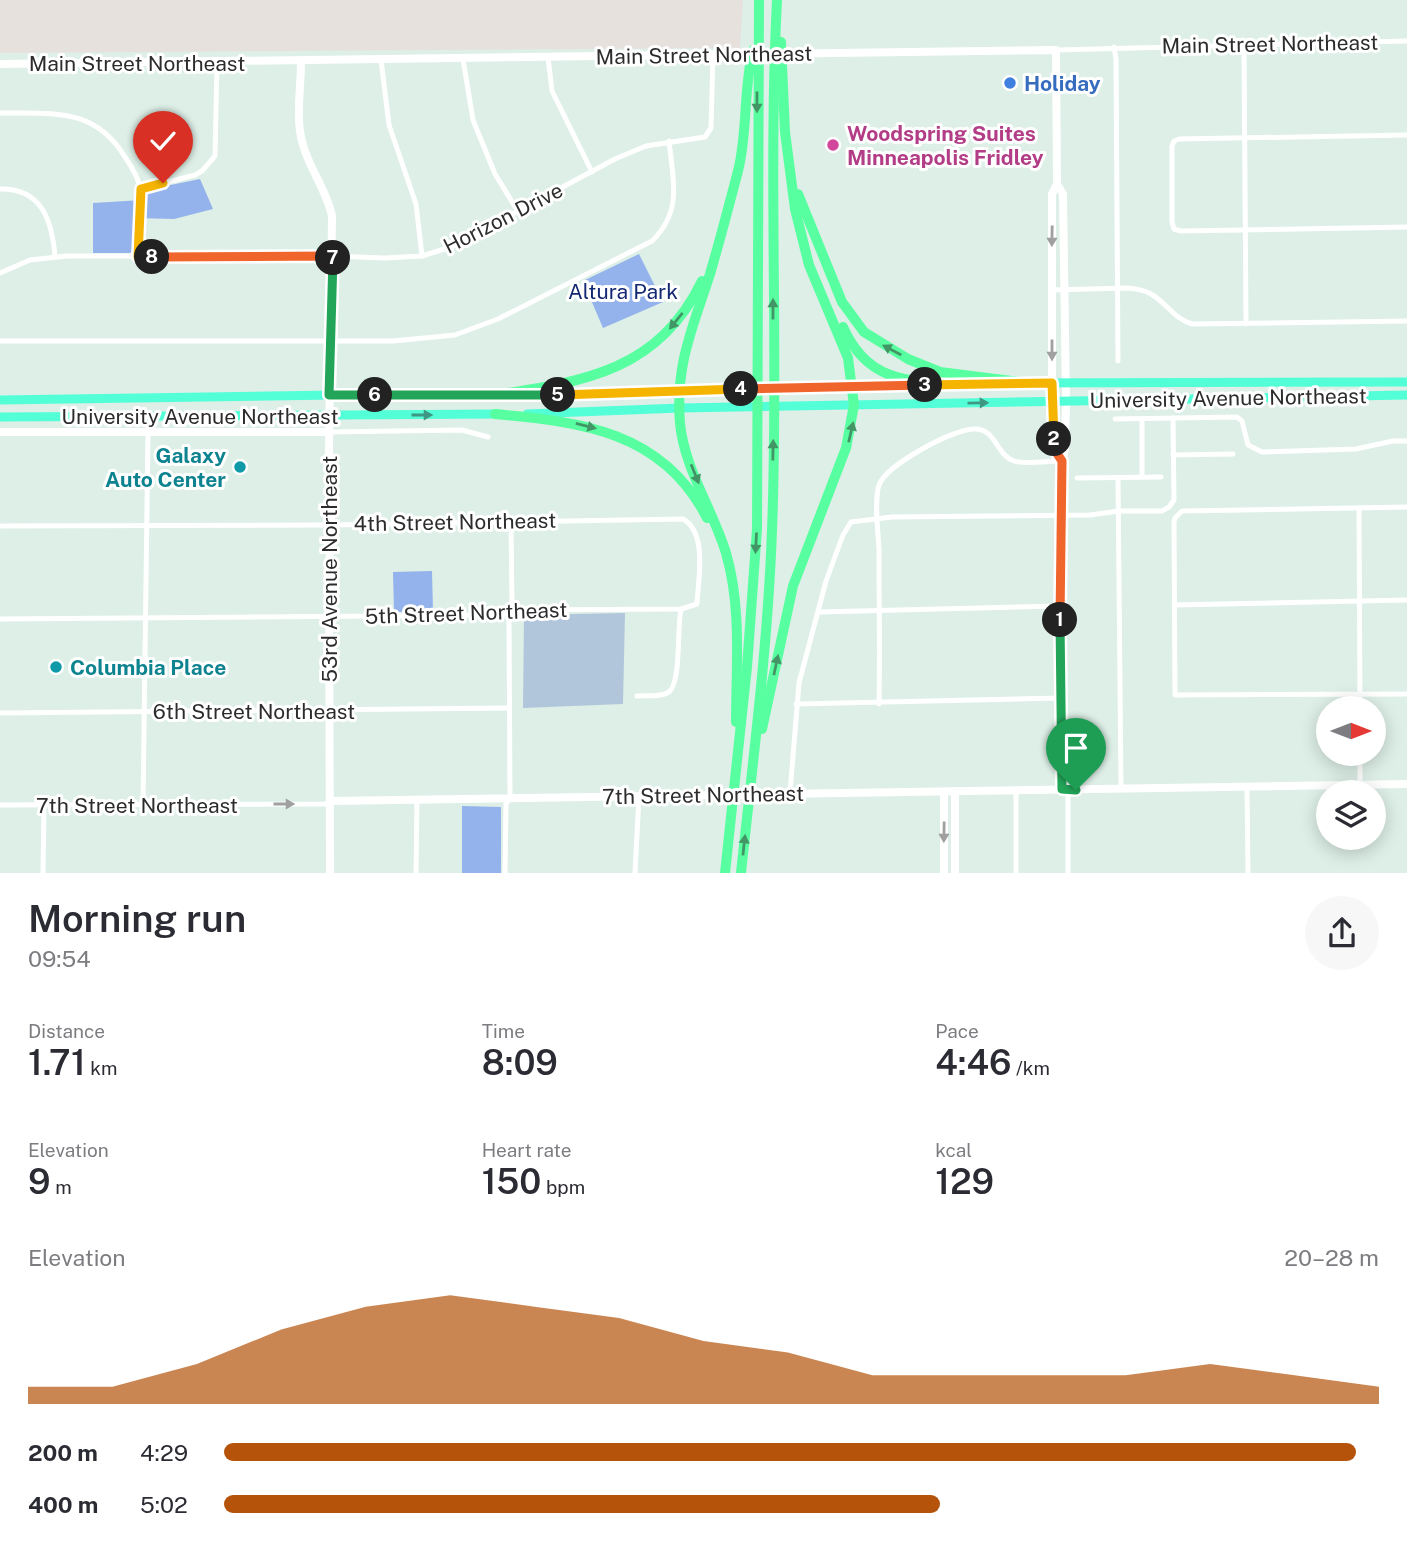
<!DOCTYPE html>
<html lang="en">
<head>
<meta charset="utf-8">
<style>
	body { margin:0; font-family:"Public Sans",sans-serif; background:#f7f7f7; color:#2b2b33; height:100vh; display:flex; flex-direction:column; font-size:26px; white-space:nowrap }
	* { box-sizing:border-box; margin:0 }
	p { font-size:23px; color:#7c7c81 }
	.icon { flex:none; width:38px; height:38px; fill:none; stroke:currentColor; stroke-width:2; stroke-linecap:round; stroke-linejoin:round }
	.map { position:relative; height:873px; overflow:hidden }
	.sheet { display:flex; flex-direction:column; background:#fff; flex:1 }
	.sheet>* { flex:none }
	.needle { width:46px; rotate:90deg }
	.buttons { position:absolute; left:1316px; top:696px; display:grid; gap:14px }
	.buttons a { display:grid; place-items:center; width:70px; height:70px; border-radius:50%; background:#fff; box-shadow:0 4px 18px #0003; font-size:35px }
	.pin { position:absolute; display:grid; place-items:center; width:60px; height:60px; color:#fff; margin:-72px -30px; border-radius:50% 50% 50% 0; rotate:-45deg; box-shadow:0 0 7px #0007 }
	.pin .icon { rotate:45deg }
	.km { position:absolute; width:35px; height:35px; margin:-18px; border-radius:50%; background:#222; color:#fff; font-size:19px; line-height:35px; text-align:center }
	.round { display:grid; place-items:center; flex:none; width:74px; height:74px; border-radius:37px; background:#f7f7f7 }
	.summary { display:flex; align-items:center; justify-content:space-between; height:119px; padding:0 28px }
	h1 { font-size:38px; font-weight:600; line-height:52px }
	.metrics { display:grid; grid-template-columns:repeat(3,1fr); gap:10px; height:119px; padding:7px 28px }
	.metrics div { display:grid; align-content:center }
	.metrics b { font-size:35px; font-weight:600 }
	.metrics small { font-size:19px; font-weight:400 }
	.metrics p { font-size:19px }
	.chart { height:196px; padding:14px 28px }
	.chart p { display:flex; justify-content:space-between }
	.chart svg { width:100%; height:126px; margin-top:7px; fill:#b45309; opacity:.7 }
	ul { padding:0 28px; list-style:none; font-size:23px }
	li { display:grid; grid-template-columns:112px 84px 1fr; align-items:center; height:52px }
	li i { height:18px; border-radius:9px; background:#b45309 }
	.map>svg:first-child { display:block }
	.industrial { fill:#e7e1de }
	.green { fill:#94b2eb }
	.cemetery { fill:#b2c6db }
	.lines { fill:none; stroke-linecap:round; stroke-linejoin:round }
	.street { stroke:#fff; stroke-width:5 }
	.secondary { stroke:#fff; stroke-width:8 }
	.primary { stroke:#52ffd7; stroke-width:9 }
	.highway { stroke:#58ffa0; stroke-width:10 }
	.oneway { fill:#429666 }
	.oneway2 { fill:#a0a0a0 }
	.oneway3 { fill:#3f9682 }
	.split-1-casing { stroke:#fff; stroke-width:14 }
	.split-2-casing { stroke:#fff; stroke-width:14 }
	.split-3-casing { stroke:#fff; stroke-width:14 }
	.split-4-casing { stroke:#fff; stroke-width:14 }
	.split-5-casing { stroke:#fff; stroke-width:14 }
	.split-6-casing { stroke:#fff; stroke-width:14 }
	.split-7-casing { stroke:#fff; stroke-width:14 }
	.split-8-casing { stroke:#fff; stroke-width:14 }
	.split-9-casing { stroke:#fff; stroke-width:14 }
	.split-1 { stroke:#22a559; stroke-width:9 }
	.split-2 { stroke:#f0652b; stroke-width:9 }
	.split-3 { stroke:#f5b400; stroke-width:9 }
	.split-4 { stroke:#f0652b; stroke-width:9 }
	.split-5 { stroke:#f5b400; stroke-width:9 }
	.split-6 { stroke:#22a559; stroke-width:9 }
	.split-7 { stroke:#22a559; stroke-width:9 }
	.split-8 { stroke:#f0652b; stroke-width:9 }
	.split-9 { stroke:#f5b400; stroke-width:9 }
	.shop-dot { fill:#3f7fe0; stroke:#fff; stroke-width:2.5 }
	.hotel-dot { fill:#d1479c; stroke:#fff; stroke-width:2.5 }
	.culture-dot { fill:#0f9aa8; stroke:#fff; stroke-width:2.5 }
	.labels { text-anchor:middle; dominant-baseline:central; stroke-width:6; stroke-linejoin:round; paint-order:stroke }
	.street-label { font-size:21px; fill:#2c2c2c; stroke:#fff }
	.shop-label { font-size:21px; font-weight:bold; fill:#366cbe; stroke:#fff; text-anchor:start }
	.hotel-label { font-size:21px; font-weight:bold; fill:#b23c85; stroke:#fff; text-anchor:start }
	.park-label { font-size:21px; fill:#132773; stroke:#fff }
	.culture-label { font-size:21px; font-weight:bold; fill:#0d838f; stroke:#fff; text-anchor:end }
</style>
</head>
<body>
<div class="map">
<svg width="1407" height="873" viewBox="0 0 1407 873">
	<rect width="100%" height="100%" fill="#ddefe7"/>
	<polygon class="industrial" points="0,0 743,0 740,48 0,53"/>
	<g class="green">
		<polygon points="200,179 213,209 174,219 135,218 134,250 130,253 93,253 93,203 142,200 142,195 146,190"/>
		<polygon points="639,254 663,302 603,328 583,281"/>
		<polygon points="432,571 433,612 394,612 393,572"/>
		<polygon points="462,806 501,807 501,873 462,873"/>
	</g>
	<polygon class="cemetery" points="625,613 623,704 523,708 524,615"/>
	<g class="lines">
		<g class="street">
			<polyline points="1244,45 1246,324"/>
			<polyline points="1114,47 1116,59 1118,361"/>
			<polyline points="1056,50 1407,41"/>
			<polyline points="548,57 552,91 592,172"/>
			<polyline points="463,59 473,120 495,174 519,213"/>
			<polyline points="381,60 389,125 416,204 422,256"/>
			<path d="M0 113C51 114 94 106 125 157 132 167 139 180 141 191 143 212 139 235 138 257"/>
			<polyline points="1407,135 1179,139 1174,141 1172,146 1172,222 1174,229 1181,231 1407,227"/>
			<path d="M0 189C42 188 52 221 55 256"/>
			<polyline points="141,189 195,175 202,171 215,156 217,63"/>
			<polyline points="0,273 30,260 67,256 333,256 385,258 422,256 451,247 615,159 646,146 705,137 711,128 713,54"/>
			<path d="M1051 290 1129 288C1137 289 1145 290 1151 294 1167 303 1174 319 1192 324L1407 321"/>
			<path d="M0 341H393L455 335 498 319 652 241C683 211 673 180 669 141"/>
			<polyline points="1115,419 1237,417 1242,421 1248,445 1262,452 1356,449 1393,441 1407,441"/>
			<polyline points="1142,419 1142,477"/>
			<polyline points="329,432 462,430 488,437"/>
			<polyline points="1173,455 1233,454"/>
			<polyline points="1077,478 1161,477"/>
			<polyline points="1118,478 1121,788"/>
			<polyline points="1407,507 1182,511 1175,518 1174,522 1175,695 1407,694"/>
			<polyline points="1359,508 1360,709"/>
			<path d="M0 526 331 525 683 519C708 533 698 580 697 604L681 609 519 610 509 615 0 619"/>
			<polyline points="1174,605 1407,600"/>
			<polyline points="819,612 1060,606"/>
			<path d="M637 696C646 695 663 698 670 691 681 680 677 627 681 609"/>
			<polyline points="796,704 1061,698"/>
			<path d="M879 704C880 652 879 600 879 549 878 532 874 500 879 485 886 465 953 429 974 429 996 428 996 455 1014 461 1027 465 1047 461 1062 461"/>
			<polyline points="0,713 509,708"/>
			<polyline points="1360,754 1360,784"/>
			<polyline points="1247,787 1248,873"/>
			<polyline points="1068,790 1068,873"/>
			<polyline points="790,793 799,683 826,581 843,535 851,522 892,517 1090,515 1119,511 1162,511 1169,507 1174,500 1173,418"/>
			<polyline points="0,805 325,804 331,801"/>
			<polyline points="143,805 148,432"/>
			<polyline points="43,873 44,805"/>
			<polyline points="416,873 417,800"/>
			<polyline points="505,873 506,804 510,798 509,615 512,606 511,522"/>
			<polyline points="635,873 639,796"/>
			<polyline points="1016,873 1016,791"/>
		</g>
		<g class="secondary">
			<path d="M301 62C301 88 295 120 303 145 310 170 327 191 332 216L329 451 331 525 329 571 330 873"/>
			<polyline points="0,64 1056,50 1057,184 1063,194 1066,401 1065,449 1062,461 1060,514 1062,789"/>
			<polyline points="1057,184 1052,194 1052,401 1054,449 1062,461"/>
			<polyline points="0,432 329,432"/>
			<polyline points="955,791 955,873"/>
			<polyline points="331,801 1407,784"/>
			<polyline points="944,873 944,792"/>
		</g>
		<g class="primary">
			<polyline points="1024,383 1407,382"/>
			<polyline points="964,384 1006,384"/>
			<polyline points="516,395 922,385"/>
			<polyline points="0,400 335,395 492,396"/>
			<polyline points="527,414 680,408 1407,395"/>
			<polyline points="0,417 499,414"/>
		</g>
		<g class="highway">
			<polyline points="798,194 842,302 864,332 908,359 940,372 1028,383"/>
			<path d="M843 327C869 386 913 381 970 384"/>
			<path d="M488 396C579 382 657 374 702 281"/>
			<path d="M495 414C581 422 663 431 707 518"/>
			<path d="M736 722C736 666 742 608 726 553 713 510 684 468 680 423 675 365 693 327 710 274 720 240 729 205 738 171 748 132 743 90 753 50"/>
			<polyline points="762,729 793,586 846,448 854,405 848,358 809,265 795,209 785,132 781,42"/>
			<polyline points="725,873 747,667 757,529 759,0"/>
			<path d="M741 873C753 759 768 645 772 530 779 353 768 177 777 0"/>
		</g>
	</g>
	<defs><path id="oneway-solid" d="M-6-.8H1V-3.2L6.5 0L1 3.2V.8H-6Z" transform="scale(1.75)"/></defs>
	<g class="oneway">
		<use href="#oneway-solid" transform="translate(757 102) rotate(90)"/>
		<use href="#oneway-solid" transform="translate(773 309) rotate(-90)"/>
		<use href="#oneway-solid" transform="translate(676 321) rotate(129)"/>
		<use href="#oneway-solid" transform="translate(892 350) rotate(-152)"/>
		<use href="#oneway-solid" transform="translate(586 426) rotate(14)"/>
		<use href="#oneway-solid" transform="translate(851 432) rotate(-77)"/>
		<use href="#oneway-solid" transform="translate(773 450) rotate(-89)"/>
		<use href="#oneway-solid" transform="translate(695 474) rotate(68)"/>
		<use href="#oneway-solid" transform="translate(756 543) rotate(93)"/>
		<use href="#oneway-solid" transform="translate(776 665) rotate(-78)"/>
		<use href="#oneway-solid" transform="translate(744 845) rotate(-84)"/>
	</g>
	<g class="oneway2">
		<use href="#oneway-solid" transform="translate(1052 236) rotate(91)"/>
		<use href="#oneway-solid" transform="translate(1052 350) rotate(90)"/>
		<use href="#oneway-solid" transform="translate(284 804)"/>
		<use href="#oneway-solid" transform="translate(944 832) rotate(91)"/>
	</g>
	<g class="oneway3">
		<use href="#oneway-solid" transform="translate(978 403) rotate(-1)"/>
		<use href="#oneway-solid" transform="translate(422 415)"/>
	</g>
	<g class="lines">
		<g class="split-1-casing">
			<polyline id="split-1" points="1060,620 1062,789 1076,790"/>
		</g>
		<g class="split-2-casing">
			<polyline id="split-2" points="1054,439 1054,449 1062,461 1060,620"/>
		</g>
		<g class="split-3-casing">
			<polyline id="split-3" points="925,385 1052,383 1054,439"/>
		</g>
		<g class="split-4-casing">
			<polyline id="split-4" points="741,389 925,385"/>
		</g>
		<g class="split-5-casing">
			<polyline id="split-5" points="558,395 741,389"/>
		</g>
		<g class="split-6-casing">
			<polyline id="split-6" points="375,395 558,395"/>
		</g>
		<g class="split-7-casing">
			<polyline id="split-7" points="333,258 329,395 375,395"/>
		</g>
		<g class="split-8-casing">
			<polyline id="split-8" points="152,257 333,256 333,258"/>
		</g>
		<g class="split-9-casing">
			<polyline id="split-9" points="152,257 138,257 141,189 163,183"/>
		</g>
		<use href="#split-1" class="split-1"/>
		<use href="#split-2" class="split-2"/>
		<use href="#split-3" class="split-3"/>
		<use href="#split-4" class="split-4"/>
		<use href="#split-5" class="split-5"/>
		<use href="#split-6" class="split-6"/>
		<use href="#split-7" class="split-7"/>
		<use href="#split-8" class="split-8"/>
		<use href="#split-9" class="split-9"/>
	</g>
	<circle class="shop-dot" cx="1010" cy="83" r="7"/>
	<circle class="hotel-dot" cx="833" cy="145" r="7"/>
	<g class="culture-dot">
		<circle cx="240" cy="467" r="7"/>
		<circle cx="56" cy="667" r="7"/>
	</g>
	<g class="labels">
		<g class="street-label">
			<text transform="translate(1270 44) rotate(-1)">Main Street Northeast</text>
			<text transform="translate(704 55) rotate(-1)">Main Street Northeast</text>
			<text x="137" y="63">Main Street Northeast</text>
			<text transform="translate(503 218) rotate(-27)">Horizon Drive</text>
			<text transform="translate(1228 398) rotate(-1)">University Avenue Northeast</text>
			<text x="200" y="416">University Avenue Northeast</text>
			<text transform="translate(455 522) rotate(-1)">4th Street Northeast</text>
			<text transform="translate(329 569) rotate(-90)">53rd Avenue Northeast</text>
			<text transform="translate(466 613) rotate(-2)">5th Street Northeast</text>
			<text x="254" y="711">6th Street Northeast</text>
			<text transform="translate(703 795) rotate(-1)">7th Street Northeast</text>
			<text x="137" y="805">7th Street Northeast</text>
		</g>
		<g class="shop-label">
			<text x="1024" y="83">Holiday</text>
		</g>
		<g class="hotel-label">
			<text x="847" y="133">Woodspring Suites<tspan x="847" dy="24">Minneapolis Fridley</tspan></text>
		</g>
		<g class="park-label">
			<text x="623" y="291">Altura Park</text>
		</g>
		<g class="culture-label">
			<text x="226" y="455">Galaxy<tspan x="226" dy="24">Auto Center</tspan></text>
			<text x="70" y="667" text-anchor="start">Columbia Place</text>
		</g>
	</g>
</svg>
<div class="buttons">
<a><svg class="needle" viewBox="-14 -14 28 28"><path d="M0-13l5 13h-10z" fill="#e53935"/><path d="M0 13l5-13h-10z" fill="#7c7c81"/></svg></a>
<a><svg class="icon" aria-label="layers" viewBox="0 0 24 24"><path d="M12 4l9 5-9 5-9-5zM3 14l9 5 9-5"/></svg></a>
</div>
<div class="pin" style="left:1076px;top:790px;background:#1e9e55"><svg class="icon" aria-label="arrive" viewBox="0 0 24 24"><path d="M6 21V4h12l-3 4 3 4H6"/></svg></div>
<div class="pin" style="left:163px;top:183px;background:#d93025"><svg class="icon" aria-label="check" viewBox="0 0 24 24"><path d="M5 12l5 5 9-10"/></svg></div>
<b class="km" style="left:1060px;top:620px">1</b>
<b class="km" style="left:1054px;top:439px">2</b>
<b class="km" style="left:925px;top:385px">3</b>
<b class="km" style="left:741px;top:389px">4</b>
<b class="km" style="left:558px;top:395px">5</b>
<b class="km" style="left:375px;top:395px">6</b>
<b class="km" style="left:333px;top:258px">7</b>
<b class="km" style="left:152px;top:257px">8</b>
</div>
<section class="sheet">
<div class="summary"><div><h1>Morning run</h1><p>09:54</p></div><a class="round"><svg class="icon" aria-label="share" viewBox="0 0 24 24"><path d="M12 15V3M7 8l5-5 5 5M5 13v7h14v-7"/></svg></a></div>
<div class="metrics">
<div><p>Distance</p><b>1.71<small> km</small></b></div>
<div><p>Time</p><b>8:09</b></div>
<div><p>Pace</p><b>4:46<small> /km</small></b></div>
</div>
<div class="metrics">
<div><p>Elevation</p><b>9<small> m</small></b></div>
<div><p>Heart rate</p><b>150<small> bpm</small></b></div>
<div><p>kcal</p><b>129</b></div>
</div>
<div class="chart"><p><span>Elevation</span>20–28 m</p>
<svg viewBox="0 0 160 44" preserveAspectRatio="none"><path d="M0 44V38L10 38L20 30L30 18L40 10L50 6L60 10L70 14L80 22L90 26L100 34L110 34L120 34L130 34L140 30L150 34L160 38V44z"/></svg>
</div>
<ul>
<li><b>200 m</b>4:29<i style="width:98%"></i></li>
<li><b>400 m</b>5:02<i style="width:62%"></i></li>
</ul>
</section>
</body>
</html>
